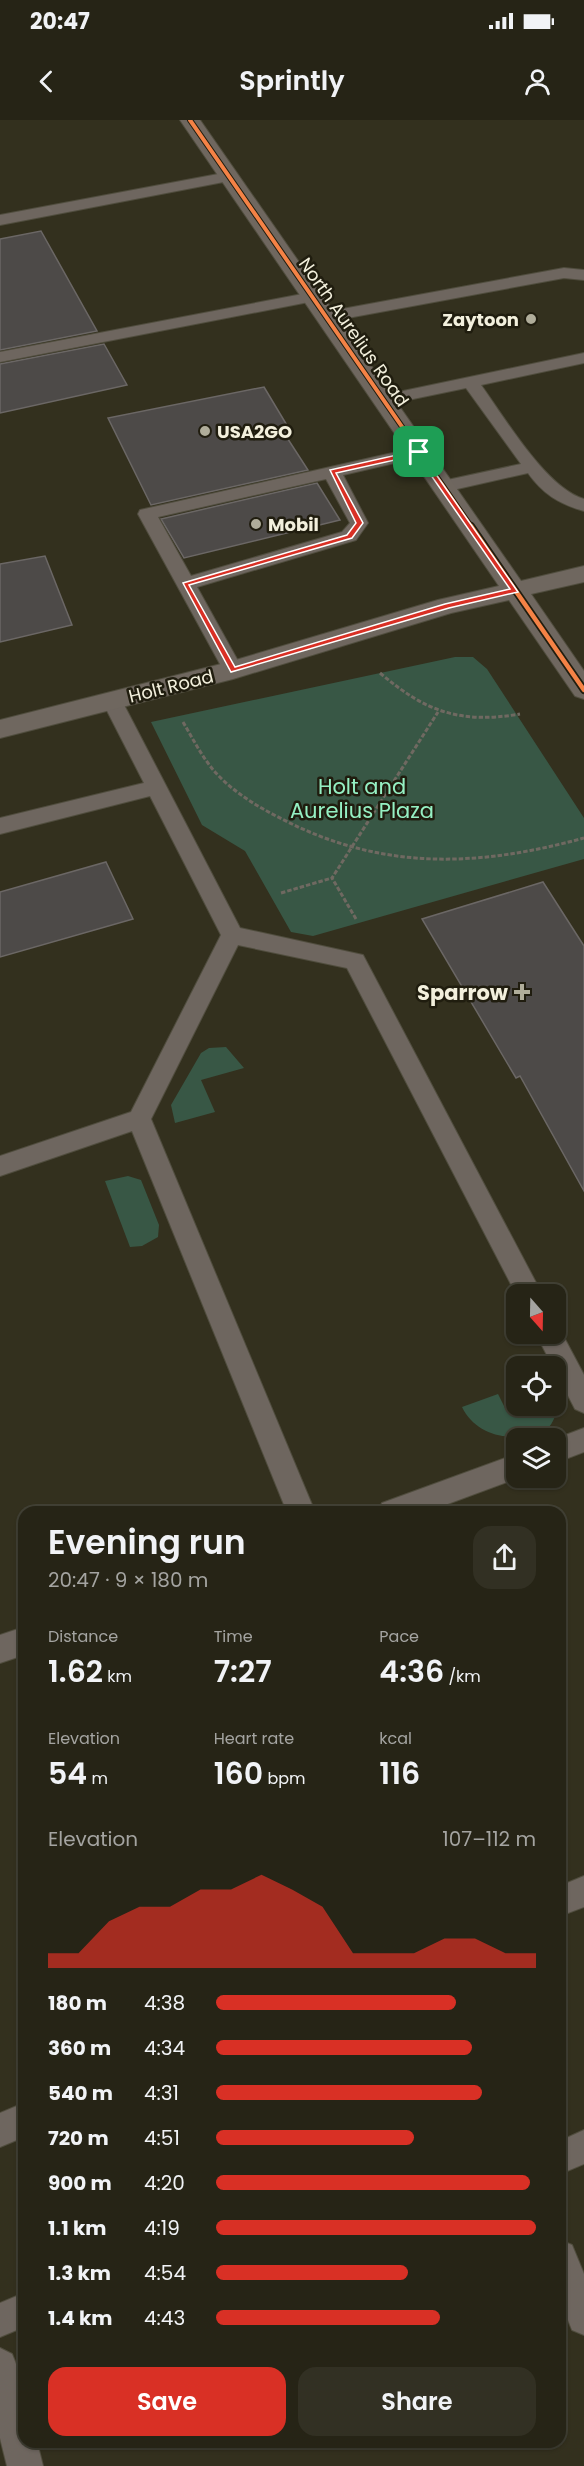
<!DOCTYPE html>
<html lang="en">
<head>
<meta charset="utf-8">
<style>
	body { margin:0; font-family:Poppins,sans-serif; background:#323023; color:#f1f3f6; height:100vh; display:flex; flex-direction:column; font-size:22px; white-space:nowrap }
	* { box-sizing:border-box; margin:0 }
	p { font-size:20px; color:#a4a4a1 }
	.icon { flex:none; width:33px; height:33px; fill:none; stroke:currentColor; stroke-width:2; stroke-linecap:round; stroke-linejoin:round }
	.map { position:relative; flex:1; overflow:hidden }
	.details { position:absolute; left:18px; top:1386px; width:548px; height:942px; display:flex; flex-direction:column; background:#262416; border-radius:18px; box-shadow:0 2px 4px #0004,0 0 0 2px #424135 }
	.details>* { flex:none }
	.needle { width:39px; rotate:160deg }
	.controls { position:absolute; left:506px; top:1164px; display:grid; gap:12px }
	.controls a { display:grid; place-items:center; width:60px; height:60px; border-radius:12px; background:#262416; box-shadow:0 2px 4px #0004,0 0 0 2px #424135; font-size:30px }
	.pin { position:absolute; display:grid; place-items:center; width:51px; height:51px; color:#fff; margin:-26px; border-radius:12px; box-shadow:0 3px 9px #0006 }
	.round { display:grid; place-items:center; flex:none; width:63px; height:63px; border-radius:18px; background:#323023 }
	.overview { display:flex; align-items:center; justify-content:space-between; height:102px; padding:0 30px }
	h1 { font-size:33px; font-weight:600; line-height:45px }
	.figures { display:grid; grid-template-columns:repeat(3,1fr); gap:9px; height:102px; padding:6px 30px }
	.figures div { display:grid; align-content:center }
	.figures b { font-size:30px; font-weight:600 }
	.figures small { font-size:16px; font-weight:400 }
	.figures p { font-size:16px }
	.chart { height:168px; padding:12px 30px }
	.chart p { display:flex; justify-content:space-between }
	.chart svg { width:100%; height:108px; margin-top:6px; fill:#d93025; opacity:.7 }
	.primary-button { display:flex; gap:12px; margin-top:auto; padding:12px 30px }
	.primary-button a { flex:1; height:69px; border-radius:18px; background:#d93025; color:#fff; font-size:24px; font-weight:600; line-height:69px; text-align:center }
	.primary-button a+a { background:#323023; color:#f1f3f6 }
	ul { padding:0 30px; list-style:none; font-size:20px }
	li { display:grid; grid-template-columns:96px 72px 1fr; align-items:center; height:45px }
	li i { height:15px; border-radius:8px; background:#d93025 }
	.status { display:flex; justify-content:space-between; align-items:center; height:42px; padding:0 30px; background:#262416; direction:ltr }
	.status svg { height:16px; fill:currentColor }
	header { display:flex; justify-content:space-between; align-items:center; height:78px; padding:0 30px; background:#262416; font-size:27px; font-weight:600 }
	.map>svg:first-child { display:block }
	.green { fill:#385745 }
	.building { fill:#4d4a48; stroke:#6b6765; stroke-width:1.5 }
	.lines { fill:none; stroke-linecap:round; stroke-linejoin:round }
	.lane-casing { stroke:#504d3e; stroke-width:2 }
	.secondary-casing { stroke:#504d3e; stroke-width:2 }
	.path { stroke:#6f6961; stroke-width:3; stroke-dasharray:4.5 2; stroke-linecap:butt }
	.lane { fill:#6e665f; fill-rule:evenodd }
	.secondary { fill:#6f675f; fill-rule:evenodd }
	.cycleway-far1-casing { stroke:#201d0f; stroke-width:6 }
	.cycleway-casing { stroke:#201d0f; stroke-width:8 }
	.cycleway-far1 { stroke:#f48246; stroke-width:4 }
	.cycleway { stroke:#f48246; stroke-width:4.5 }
	.route { fill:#d93025; stroke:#fff; stroke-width:1.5; fill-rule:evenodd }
	.poi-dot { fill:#b0ad9a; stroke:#201d0f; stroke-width:2 }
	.labels { text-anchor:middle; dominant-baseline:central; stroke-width:5; stroke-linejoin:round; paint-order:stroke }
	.far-poi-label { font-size:18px; font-weight:bold; fill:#f3f0dd; stroke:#201d0f; text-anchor:start }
	.far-street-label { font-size:18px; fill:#f3f0dd; stroke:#201d0f }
	.park-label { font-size:21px; fill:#95f0c3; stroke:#201d0f }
	.poi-label { font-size:21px; font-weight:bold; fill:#f3f0dd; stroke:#201d0f; text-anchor:end }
</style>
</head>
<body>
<div class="status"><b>20:47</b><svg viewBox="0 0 49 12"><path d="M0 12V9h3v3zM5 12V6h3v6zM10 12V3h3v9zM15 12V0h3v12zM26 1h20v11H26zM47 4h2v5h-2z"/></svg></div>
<header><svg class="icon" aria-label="back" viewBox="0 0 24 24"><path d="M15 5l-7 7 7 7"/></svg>Sprintly<svg class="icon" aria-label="person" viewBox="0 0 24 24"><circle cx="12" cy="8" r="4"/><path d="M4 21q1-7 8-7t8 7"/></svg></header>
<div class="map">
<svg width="584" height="2346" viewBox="0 0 584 2346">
	<rect width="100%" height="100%" fill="#33301e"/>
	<g class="green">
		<polygon points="455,537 473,537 487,549 584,698 584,739 313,816 291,812 245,731 202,705 151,602"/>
		<polygon points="226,927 244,948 201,960 215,992 175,1003 171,985 201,933 209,928"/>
		<polygon points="128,1056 141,1060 159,1105 158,1117 142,1126 130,1127 105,1061"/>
		<path d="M498 1274 506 1290 518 1286H554L556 1295C554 1298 552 1304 549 1307 546 1310 539 1311 535 1312 508 1323 475 1314 462 1287Z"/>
	</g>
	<g class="building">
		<polygon points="41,111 97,211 0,230 0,119"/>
		<polygon points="104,224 127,265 0,293 0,244"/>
		<polygon points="264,267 291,312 284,313 308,350 151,385 108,298"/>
		<polygon points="317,363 340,400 184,438 161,399"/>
		<polygon points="45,436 72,505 0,522 0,444"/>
		<polygon points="106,742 133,799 0,837 0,772"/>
		<polygon points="543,762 584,826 584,1071 520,956 516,958 422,799"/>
	</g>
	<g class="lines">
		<g class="lane-casing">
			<g id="lane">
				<polygon points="229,52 234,54 237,57 234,60 0,105 0,95"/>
				<polygon points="564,148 584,150 584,160 564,158 326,202 318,197 326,192"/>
				<polygon points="313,172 321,177 319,180 0,242 0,232"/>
				<path d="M584 233V243L481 265C505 298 546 368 584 379V391C559 384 543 374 528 353L444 372 438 370 435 366 438 362 521 344 466 268 384 285 375 280 384 275Z"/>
				<path d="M419 327 425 328 428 332 425 336 343 355 368 403 356 420 197 467 243 550 240 555H226L138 394 140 390ZM326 359 350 403 342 412 191 456 158 397Z"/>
				<polygon points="112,574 119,576 122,581 240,808 363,835 542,1174 516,1174 347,848 238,825 151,999 315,1392 287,1392 132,1011 0,1056 0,1036 131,992 221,815 150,676 0,714 0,698 144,663 102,581 105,576"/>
				<polygon points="555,1205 558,1206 584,1255 584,1293 575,1289 536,1214 555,1214"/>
				<polygon points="584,1308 584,1332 555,1343 555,1319"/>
				<polygon points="516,1334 516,1358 518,1358 426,1392 378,1392 382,1383"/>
				<polygon points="24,1507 24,1535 0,1543 0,1515"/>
				<polygon points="584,1756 584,1787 560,1796 560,1766"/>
				<polygon points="24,1983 24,2017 0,2027 0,1993"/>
				<polygon points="584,2010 584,2044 560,2054 560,2021"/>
				<polygon points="560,2120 572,2125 584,2154 584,2215 572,2210 560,2180"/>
				<polygon points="24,2173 24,2207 0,2217 0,2183"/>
				<path d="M0 2228 12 2234C25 2263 24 2291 24 2322H37L43 2346H7L0 2318Z"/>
			</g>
		</g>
		<g class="secondary-casing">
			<polygon id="secondary" points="180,0 200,0 521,461 584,446 584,462 531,474 584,551 584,579 575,576 509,480 451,493 233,559 0,618 0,600 229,542 438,480 499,466"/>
		</g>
		<g class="path">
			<path d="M380 553C426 592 460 604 520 594"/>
			<path d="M183 602C193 619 202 637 215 652 233 672 258 687 282 699 382 751 478 747 584 718"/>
			<polyline points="281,773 332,758"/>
			<polyline points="356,799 332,758 438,592"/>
		</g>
		<use href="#lane" class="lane"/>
		<use href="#secondary" class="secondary"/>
		<g class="cycleway-far1-casing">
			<polyline id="cycleway-far1" points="190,0 472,408"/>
		</g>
		<g class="cycleway-casing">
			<polyline id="cycleway" points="471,406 584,570"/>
		</g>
		<use href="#cycleway-far1" class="cycleway-far1"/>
		<use href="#cycleway" class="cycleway"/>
	</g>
	<path class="route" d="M419 330 518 472 449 488 231 552 183 463 347 415 356 403 330 350ZM417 335 510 469 445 484 235 547 189 465 352 418 363 403 336 353Z"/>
	<g class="poi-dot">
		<circle cx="531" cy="199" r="6"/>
		<circle cx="205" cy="311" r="6"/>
		<circle cx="256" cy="404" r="6"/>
		<path d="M519 863h6v6h6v6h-6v6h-6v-6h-6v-6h6z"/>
	</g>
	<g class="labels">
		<g class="far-poi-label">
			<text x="519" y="199" text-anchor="end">Zaytoon</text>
			<text x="217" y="311">USA2GO</text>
			<text x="268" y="404">Mobil</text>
		</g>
		<g class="far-street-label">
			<text transform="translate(354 212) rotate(55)">North Aurelius Road</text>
			<text transform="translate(171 566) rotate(-14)">Holt Road</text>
		</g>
		<g class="park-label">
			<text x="362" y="666">Holt and<tspan x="362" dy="24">Aurelius Plaza</tspan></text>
		</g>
		<g class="poi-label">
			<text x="508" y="872">Sparrow</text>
		</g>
	</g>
</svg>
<div class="controls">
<a><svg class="needle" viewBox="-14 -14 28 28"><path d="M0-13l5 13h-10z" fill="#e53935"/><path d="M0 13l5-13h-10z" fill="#a4a4a1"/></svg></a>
<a><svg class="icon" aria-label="locate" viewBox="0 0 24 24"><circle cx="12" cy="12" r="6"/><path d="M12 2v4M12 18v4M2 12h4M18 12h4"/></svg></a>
<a><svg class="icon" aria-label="layers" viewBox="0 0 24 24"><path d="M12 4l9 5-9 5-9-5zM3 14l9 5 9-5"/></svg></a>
</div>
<div class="pin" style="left:419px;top:332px;background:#1e9e55"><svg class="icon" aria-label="arrive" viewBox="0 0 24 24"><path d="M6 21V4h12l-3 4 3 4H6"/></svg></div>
<section class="details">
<div class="overview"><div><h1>Evening run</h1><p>20:47 · 9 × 180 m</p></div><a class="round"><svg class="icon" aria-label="share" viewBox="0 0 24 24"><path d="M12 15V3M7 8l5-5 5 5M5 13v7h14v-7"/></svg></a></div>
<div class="figures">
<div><p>Distance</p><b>1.62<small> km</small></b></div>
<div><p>Time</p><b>7:27</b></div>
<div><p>Pace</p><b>4:36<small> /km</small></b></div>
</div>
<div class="figures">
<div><p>Elevation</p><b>54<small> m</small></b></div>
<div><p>Heart rate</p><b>160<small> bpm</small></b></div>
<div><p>kcal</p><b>116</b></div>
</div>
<div class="chart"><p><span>Elevation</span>107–112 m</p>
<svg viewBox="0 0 160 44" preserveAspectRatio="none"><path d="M0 44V38L10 38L20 25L30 19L40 19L50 12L60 12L70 6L80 12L90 19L100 38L110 38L120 38L130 32L140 32L150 38L160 38V44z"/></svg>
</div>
<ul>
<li><b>180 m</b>4:38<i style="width:75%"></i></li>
<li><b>360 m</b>4:34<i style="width:80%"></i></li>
<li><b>540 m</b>4:31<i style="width:83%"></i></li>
<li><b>720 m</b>4:51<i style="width:62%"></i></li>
<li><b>900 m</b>4:20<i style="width:98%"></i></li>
<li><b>1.1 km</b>4:19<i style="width:100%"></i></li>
<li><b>1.3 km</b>4:54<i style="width:60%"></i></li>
<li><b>1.4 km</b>4:43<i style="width:70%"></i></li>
</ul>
<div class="primary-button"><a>Save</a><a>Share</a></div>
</section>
</div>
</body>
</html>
